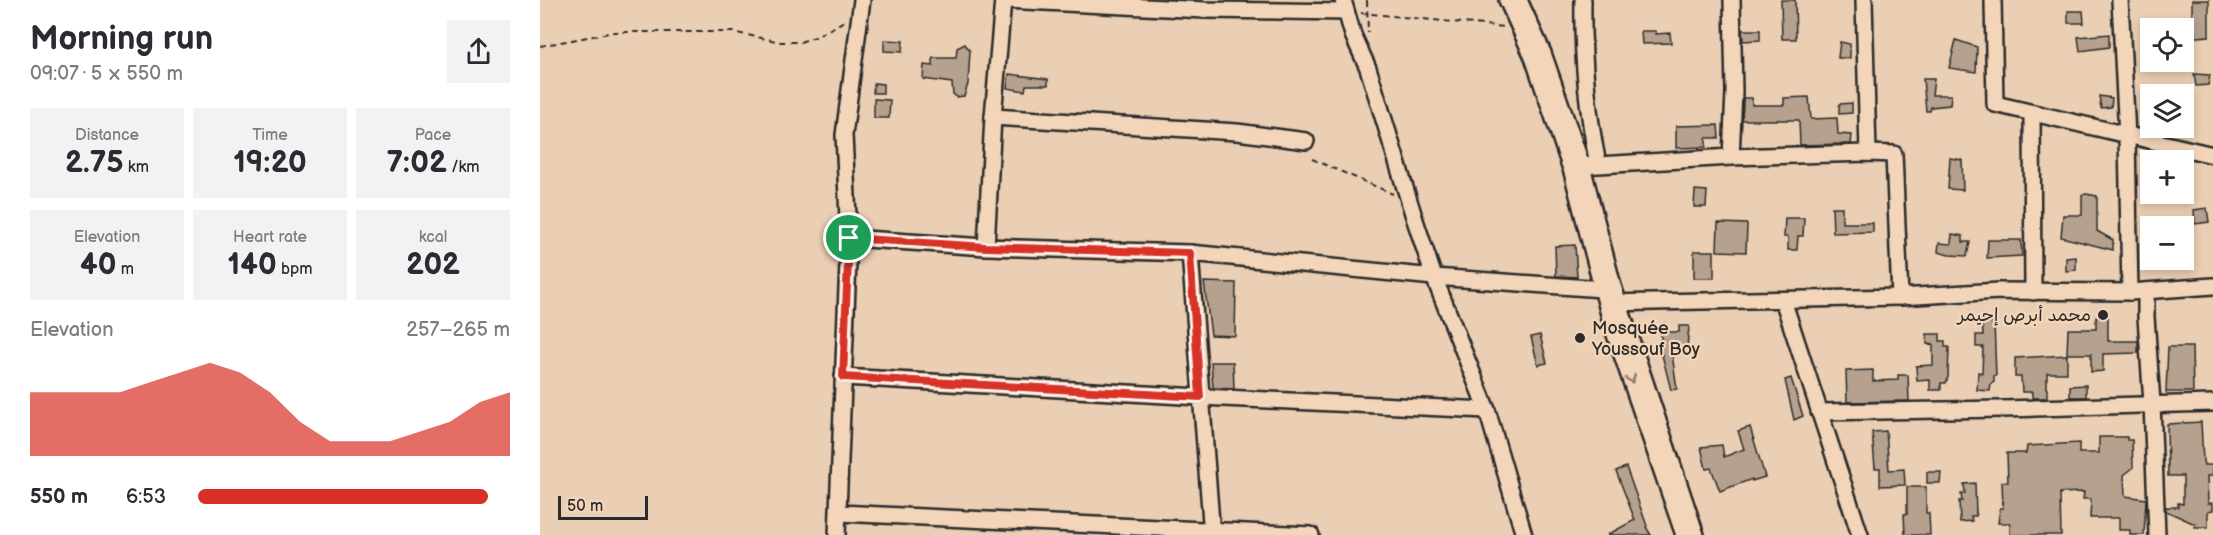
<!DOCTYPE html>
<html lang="en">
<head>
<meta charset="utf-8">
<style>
	body { margin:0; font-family:"Balsamiq Sans","Playpen Sans Arabic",sans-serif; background:#f2f2f3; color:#2b2b33; height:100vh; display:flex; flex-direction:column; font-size:22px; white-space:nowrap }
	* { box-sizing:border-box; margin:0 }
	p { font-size:20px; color:#7c7c81 }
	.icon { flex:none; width:33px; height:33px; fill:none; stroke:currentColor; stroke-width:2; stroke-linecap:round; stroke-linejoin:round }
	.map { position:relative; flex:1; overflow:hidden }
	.drawer { display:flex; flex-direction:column; background:#fff; width:540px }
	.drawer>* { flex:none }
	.tools { position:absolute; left:1600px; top:18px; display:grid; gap:12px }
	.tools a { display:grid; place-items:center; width:54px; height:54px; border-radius:0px; background:#fff; box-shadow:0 3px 9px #0003; font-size:30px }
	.scale { position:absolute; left:18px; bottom:15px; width:90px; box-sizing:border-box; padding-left:6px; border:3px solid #2b2b2b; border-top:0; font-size:16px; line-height:21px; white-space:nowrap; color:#2b2b2b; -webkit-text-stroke:4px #f3d6ba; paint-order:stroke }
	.pin { position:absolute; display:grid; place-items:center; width:51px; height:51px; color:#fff; margin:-26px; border:3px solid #fff; border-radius:50%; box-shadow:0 2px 6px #0007 }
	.round { display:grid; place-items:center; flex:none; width:63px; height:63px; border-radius:0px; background:#f2f2f3 }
	.summary { display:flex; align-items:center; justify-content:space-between; height:102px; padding:0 30px }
	h1 { font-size:33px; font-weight:700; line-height:45px }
	.figures { display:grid; grid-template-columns:repeat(3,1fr); gap:9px; height:102px; padding:6px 30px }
	.figures div { display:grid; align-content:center; border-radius:0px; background:#f2f2f3; text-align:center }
	.figures b { font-size:30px; font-weight:700 }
	.figures small { font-size:16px; font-weight:400 }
	.figures p { font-size:16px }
	.chart { height:168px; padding:12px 30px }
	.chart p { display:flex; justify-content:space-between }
	.chart svg { width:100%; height:108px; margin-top:6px; fill:#d93025; opacity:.7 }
	ul { padding:0 30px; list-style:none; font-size:20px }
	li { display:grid; grid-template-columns:96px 72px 1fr; align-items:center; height:45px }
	li i { height:15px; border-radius:8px; background:#d93025 }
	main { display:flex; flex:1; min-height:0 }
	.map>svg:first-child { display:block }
	.building { fill:#b5a18e; stroke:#2b2b2b; stroke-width:1.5 }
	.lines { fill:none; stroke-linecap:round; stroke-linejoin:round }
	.minor-casing { stroke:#2b2b2b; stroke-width:20 }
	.path { stroke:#2b2b2b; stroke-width:2; stroke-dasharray:6 4.5; stroke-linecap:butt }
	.minor { stroke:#f3d6ba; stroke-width:15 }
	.oneway { stroke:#8f8072 }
	.route-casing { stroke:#fff; stroke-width:12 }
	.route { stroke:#d93025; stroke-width:8 }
	.poi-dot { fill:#2b2b2b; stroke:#f3d6ba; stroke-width:2 }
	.labels { text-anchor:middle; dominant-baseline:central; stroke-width:4.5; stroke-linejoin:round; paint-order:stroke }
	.poi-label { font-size:18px; fill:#2b2b2b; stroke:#f3d6ba; text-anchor:end }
</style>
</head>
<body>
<main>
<section class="drawer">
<div class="summary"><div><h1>Morning run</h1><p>09:07 · 5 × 550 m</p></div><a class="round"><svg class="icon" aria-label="share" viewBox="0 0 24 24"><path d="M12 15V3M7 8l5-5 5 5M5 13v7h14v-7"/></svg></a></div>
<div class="figures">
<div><p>Distance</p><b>2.75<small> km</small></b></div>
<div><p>Time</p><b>19:20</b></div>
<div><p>Pace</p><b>7:02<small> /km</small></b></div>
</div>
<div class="figures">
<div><p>Elevation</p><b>40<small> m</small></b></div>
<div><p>Heart rate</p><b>140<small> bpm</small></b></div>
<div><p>kcal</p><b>202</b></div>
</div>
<div class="chart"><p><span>Elevation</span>257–265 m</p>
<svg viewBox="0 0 160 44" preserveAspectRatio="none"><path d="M0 44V18L10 18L20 18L30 18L40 14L50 10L60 6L70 10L80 18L90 30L100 38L110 38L120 38L130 34L140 30L150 22L160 18V44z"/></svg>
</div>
<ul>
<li><b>550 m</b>6:53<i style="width:93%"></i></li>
</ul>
</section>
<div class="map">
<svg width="1673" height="535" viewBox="0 0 1673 535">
	<rect width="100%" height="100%" fill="#ebcfb4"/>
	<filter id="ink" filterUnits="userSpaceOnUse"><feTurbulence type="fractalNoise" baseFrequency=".0167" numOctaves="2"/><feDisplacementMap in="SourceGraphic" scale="12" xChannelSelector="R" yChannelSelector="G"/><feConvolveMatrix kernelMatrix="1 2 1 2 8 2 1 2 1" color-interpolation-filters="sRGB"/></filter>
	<g filter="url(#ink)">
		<g class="building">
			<polygon points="1241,0 1255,0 1256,39 1242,39"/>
			<polygon points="1652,0 1669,0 1669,36 1644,38 1644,21 1652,21"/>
			<polygon points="1528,11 1543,11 1544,23 1528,23"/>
			<polygon points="1202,30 1220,30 1220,40 1203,41"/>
			<polygon points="1101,31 1116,31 1116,34 1130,33 1131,43 1102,44"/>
			<polygon points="1569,34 1569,47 1540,51 1538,37"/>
			<polygon points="344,40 363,41 362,52 344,51"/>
			<polygon points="1416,40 1437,47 1436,72 1409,68"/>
			<polygon points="1300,42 1310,44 1310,58 1298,58"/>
			<polygon points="425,44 430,51 428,84 424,96 417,97 413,94 412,83 383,79 384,65 393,66 393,58 416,58 417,48"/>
			<polygon points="469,74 508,79 508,85 486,85 485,91 467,88"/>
			<polygon points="1654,74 1670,75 1668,85 1656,86"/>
			<polygon points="1383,79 1394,79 1392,95 1411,95 1410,105 1391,107 1390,111 1386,111"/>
			<polygon points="334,83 343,84 343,93 333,93"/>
			<polygon points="1559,96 1572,98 1571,107 1561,108"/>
			<polygon points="1269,97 1271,119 1297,118 1298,134 1312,135 1311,144 1260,145 1259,120 1202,120 1203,98 1212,98 1212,105 1244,105 1244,98"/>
			<polygon points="334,99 350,100 349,118 334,118"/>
			<polygon points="1312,103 1312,113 1299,114 1299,104"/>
			<polygon points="1178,125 1179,138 1166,138 1166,147 1136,148 1136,126"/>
			<polygon points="1410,158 1422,160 1423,190 1408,189"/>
			<polygon points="1155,190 1167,191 1166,207 1154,207"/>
			<polygon points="1546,194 1557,196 1557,231 1573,240 1573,250 1521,237 1523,215 1542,215 1542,195"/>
			<polygon points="1292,207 1302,207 1302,223 1333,223 1333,232 1293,233"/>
			<polygon points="1667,208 1669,222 1655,224 1654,210"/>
			<polygon points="1245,218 1264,218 1263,236 1258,236 1257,250 1248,250 1248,237 1244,237"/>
			<polygon points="1178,223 1207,224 1206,252 1177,251"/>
			<polygon points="1412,234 1423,236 1423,242 1430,242 1427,256 1409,255 1398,252 1399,243 1411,244"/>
			<polygon points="1448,240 1481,240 1482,256 1447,258"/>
			<polygon points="1035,245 1037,277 1016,276 1015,246"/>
			<rect x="1154" y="251" width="20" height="27"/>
			<polygon points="1536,257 1536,270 1526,271 1526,258"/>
			<polygon points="664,282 696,283 695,336 671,335"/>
			<polygon points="1556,317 1568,317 1568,341 1598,341 1598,353 1563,354 1563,371 1551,372 1551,354 1527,354 1528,329 1556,329"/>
			<polygon points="1442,322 1454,322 1456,376 1454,376 1454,382 1451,384 1450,391 1437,390 1438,372 1442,373 1443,347 1436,347 1436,335 1443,335"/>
			<polygon points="1125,323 1127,332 1139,332 1139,326 1149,326 1147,348 1131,347 1137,389 1131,390 1121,351 1121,324"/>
			<polygon points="1387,334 1400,334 1400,341 1405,341 1405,347 1409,347 1408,377 1406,383 1401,383 1401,390 1390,390 1390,380 1377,381 1376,366 1393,365 1393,345 1387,344"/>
			<polygon points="1000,335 1007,363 998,365 991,337"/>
			<polygon points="1628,347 1652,347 1653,392 1626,392"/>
			<polygon points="1527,355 1527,373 1507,373 1507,398 1492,398 1492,392 1482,392 1481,377 1475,377 1475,358"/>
			<polygon points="671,362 693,362 694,389 673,388"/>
			<polygon points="1333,370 1333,381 1358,380 1358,375 1368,375 1369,401 1307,402 1306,371"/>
			<polygon points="1251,378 1263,416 1254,420 1245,380"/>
			<polygon points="1546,385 1546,397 1530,397 1530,386"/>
			<polygon points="1661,422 1663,461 1664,465 1673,465 1673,476 1667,476 1668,503 1673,503 1673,510 1668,511 1668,527 1655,527 1655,524 1626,511 1626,507 1638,507 1638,503 1643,504 1643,476 1628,476 1627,424"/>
			<polygon points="1210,427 1225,477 1212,481 1212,479 1180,491 1171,468 1166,469 1161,447 1182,445 1184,457 1204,449 1198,431"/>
			<polygon points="1346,431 1349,470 1364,469 1365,485 1340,486 1340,468 1335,468 1332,432"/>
			<polygon points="1559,437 1587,437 1587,440 1592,440 1593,468 1584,475 1585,496 1606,499 1604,535 1590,535 1590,530 1579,530 1579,518 1550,518 1551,499 1543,499 1544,492 1520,493 1521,535 1470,535 1470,523 1458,523 1460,508 1463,508 1462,482 1468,482 1467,453 1486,453 1487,446 1539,443 1539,453 1559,453"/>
			<polygon points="1086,467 1107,526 1106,527 1111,535 1067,535 1095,520 1076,471"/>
			<polygon points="1387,472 1401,472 1400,483 1387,483"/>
			<polygon points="1435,483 1436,516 1431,516 1432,521 1420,522 1419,501 1422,501 1421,494 1425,494 1424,484"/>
			<polygon points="1367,487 1386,487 1386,513 1389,513 1390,535 1365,535 1364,514 1367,514"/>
		</g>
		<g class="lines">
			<g class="minor-casing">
				<g id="minor">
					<polyline points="463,0 665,10 806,12"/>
					<polyline points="803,0 813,35 828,68 875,220 894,277 947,410 984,535"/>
					<polyline points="967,0 993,57 1032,172 1072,326 1144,535"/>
					<polyline points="979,0 1003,53 1042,166 1073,286 1156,535"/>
					<path d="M1043 0C1042 56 1047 110 1058 164"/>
					<polyline points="1324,0 1328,153"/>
					<polyline points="1453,0 1455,104 1673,155"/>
					<polyline points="1580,0 1587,136 1590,292"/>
					<polyline points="1492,113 1493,292"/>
					<polyline points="453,117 697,132 766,141"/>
					<polyline points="1191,157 1194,92 1192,0"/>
					<polyline points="1042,166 1191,157 1328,153 1354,154 1360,297"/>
					<polyline points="309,238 446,247 650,253 894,277 1063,289"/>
					<polyline points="446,247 453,117 463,0"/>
					<polyline points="650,253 672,535"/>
					<polyline points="1606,291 1606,317 1612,403 1617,535"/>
					<polyline points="1243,300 1320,535"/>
					<polyline points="1067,303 1360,297 1459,291 1590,292 1673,286"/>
					<polyline points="303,377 660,397 947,410"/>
					<polyline points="1279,412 1463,409 1673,403"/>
					<polyline points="299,513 771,535"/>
					<polyline points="297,535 309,238 304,135 322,0"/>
				</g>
			</g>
			<g class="path">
				<polyline points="827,0 828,33"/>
				<polyline points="821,13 965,27"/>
				<polyline points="0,46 74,32 192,32 241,42 260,42 278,36 306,20"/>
				<polyline points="772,159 853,194"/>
			</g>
			<use href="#minor" class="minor"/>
		</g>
		<defs><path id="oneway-chevron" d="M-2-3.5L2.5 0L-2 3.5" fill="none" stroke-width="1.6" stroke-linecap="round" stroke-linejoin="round" transform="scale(1.5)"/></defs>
		<use class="oneway" href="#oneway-chevron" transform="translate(1091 379) rotate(71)"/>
	</g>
	<g class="lines" filter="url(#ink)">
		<g class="route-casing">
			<polygon id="route" points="309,238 446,247 650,253 660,397 303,377"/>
		</g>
		<use href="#route" class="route"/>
	</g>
	<g class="poi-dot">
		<circle cx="1563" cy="315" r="6"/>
		<circle cx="1040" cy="338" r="6"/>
	</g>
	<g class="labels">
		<g class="poi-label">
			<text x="1551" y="315">محمد أبرص إحيمر</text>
			<text x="1052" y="328" text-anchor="start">Mosquée<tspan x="1052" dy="21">Youssouf Boy</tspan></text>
		</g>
	</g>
</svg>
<div class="tools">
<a><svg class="icon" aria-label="locate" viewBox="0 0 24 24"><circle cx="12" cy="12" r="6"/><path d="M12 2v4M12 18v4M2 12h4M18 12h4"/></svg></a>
<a><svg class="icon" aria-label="layers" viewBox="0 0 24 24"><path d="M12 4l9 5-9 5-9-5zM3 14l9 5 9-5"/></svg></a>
<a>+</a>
<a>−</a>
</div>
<div class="scale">50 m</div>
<div class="pin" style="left:309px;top:238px;background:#1e9e55"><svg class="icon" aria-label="arrive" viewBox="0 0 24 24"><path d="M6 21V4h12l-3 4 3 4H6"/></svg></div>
</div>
</main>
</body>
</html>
